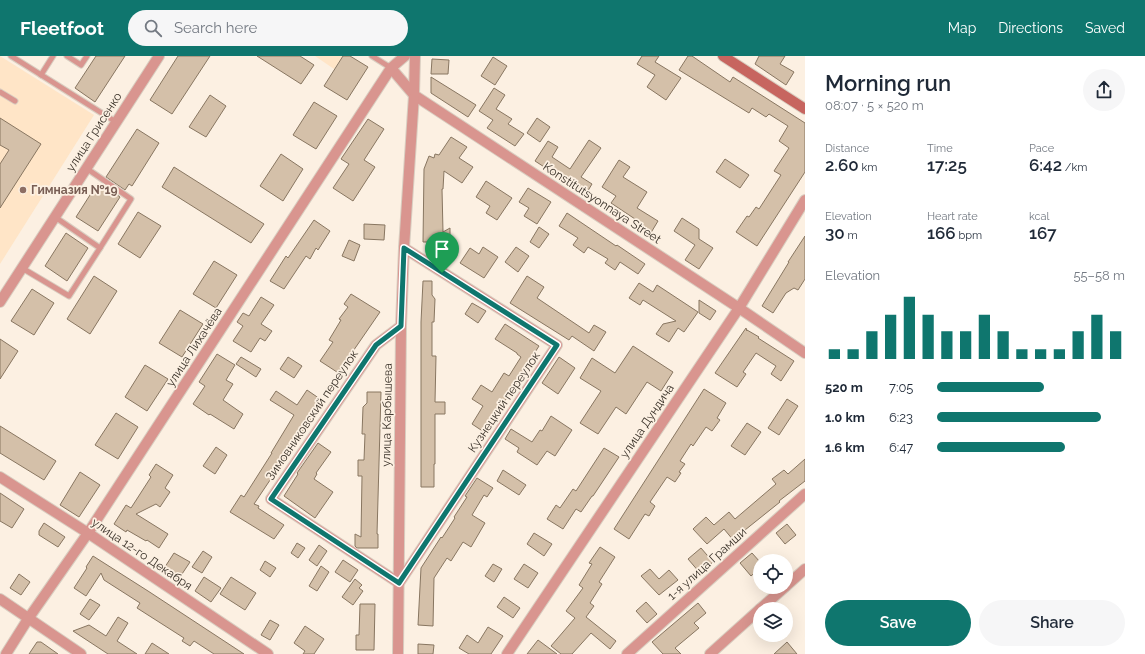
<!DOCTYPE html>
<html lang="en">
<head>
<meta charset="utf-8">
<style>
	body { margin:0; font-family:Raleway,sans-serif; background:#f6f6f7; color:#1f2937; height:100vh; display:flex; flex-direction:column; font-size:15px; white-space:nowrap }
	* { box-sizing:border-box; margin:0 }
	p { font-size:13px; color:#747a83 }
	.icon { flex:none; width:22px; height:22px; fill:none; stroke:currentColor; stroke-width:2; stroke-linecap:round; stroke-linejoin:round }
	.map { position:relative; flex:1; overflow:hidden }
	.drawer { display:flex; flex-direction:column; background:#fff; width:340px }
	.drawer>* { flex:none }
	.tools { position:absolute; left:753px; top:498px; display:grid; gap:8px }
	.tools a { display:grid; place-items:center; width:40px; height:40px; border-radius:50%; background:#fff; box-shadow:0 4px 16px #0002; font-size:20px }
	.pin { position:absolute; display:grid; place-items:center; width:34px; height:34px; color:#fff; margin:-41px -17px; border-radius:50% 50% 50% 0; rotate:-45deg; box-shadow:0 0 4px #0007 }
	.pin .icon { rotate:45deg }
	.round { display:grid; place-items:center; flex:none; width:42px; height:42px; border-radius:21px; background:#f6f6f7 }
	.head { display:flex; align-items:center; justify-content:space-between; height:68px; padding:0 20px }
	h1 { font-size:22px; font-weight:600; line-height:30px }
	.stats { display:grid; grid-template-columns:repeat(3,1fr); gap:6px; height:68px; padding:4px 20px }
	.stats div { display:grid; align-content:center }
	.stats b { font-size:17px; font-weight:600 }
	.stats small { font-size:11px; font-weight:400 }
	.stats p { font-size:11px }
	.chart { height:112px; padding:8px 20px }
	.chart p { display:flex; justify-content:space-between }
	.chart svg { width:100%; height:72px; margin-top:4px; stroke:#0f766e; stroke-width:6 }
	.primary-button { display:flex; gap:8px; margin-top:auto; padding:8px 20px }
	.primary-button a { flex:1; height:46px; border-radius:24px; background:#0f766e; color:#fff; font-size:16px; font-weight:600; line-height:46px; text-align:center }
	.primary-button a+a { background:#f6f6f7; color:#1f2937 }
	ul { padding:0 20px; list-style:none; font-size:13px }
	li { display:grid; grid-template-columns:64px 48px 1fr; align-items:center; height:30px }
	li i { height:10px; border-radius:5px; background:#0f766e }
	header { display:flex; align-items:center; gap:24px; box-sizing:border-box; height:56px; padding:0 20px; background:#0f766e; color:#fff }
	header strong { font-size:19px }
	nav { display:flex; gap:22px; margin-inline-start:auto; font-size:14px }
	.search { width:280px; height:36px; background:#f6f6f7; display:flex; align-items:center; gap:10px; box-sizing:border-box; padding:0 14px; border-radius:22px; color:#747a83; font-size:15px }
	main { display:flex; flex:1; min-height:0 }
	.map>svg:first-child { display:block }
	.built { fill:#ffe5c7 }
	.building { fill:#d4c0a9; stroke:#887661 }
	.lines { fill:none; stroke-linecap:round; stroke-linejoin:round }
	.lane-casing { stroke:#d9cec1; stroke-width:7 }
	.street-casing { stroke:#d9cec1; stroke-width:12 }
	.secondary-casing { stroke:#d9cec1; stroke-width:12 }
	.lane { stroke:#d9958f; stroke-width:5 }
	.street { stroke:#d9958f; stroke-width:10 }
	.secondary { stroke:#c7655f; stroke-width:10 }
	.route-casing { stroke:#fff; stroke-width:8 }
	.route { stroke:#0f766e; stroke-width:5 }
	.education-dot { fill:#8d6e63; stroke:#fcf0e2; stroke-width:1.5 }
	.labels { text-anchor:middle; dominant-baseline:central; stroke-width:3.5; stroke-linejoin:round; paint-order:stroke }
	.street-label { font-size:12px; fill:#393128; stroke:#fcf0e2 }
	.education-label { font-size:12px; font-weight:bold; fill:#785e54; stroke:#fcf0e2; text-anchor:start }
</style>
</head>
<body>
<header>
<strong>Fleetfoot</strong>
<div class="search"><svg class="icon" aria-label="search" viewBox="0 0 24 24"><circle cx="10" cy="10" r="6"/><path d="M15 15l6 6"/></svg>Search here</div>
<nav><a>Map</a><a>Directions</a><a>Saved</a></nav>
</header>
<main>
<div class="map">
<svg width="805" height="598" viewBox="0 0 805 598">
	<rect width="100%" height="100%" fill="#fcf0e2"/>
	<g class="built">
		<polygon points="0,0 94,59 0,208"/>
		<polygon points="315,0 343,0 334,13"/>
	</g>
	<g class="building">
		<polygon points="96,0 125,0 95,46 75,32"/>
		<polygon points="178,0 210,0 172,58 150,44"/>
		<polygon points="257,0 300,0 314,9 301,28"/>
		<polygon points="343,0 350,0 368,11 347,44 324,30"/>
		<polygon points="642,0 659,0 655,6 681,22 666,44 647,31 655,19 637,8"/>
		<polygon points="688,0 692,0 730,26 733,21 805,67 805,116 757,190 736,176 747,160 749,161 756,151 759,153 781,119 774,115 789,92 779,85 788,70 769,58 766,61 752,52 749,57 679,14"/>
		<polygon points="759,0 785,0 780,8 794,16 786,29 755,8"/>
		<polygon points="493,1 507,10 495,29 481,20"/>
		<polygon points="432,3 449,4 448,18 431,18"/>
		<polygon points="431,21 476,49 468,61 431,37"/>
		<polygon points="494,32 505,39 496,53 512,63 508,68 524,78 515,90 487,72 493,64 479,55"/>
		<polygon points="210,39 226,50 206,81 189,71"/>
		<polygon points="314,46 337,60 316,93 293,79"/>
		<polygon points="0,62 41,88 0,152 0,108 9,94 0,89"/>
		<polygon points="537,62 550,71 540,86 527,77"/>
		<polygon points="368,63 384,73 364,104 375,111 353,145 333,132 349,108 341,103"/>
		<polygon points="137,73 159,87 132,130 129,128 125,134 106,121"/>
		<polygon points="451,81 467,91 459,102 473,111 462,127 444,115 443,133 442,133 443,176 450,172 450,186 423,186 424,113 429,100 434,102 435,98 439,99"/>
		<polygon points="589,84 601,92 581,121 592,128 586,138 535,105 548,85 558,91 552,101 570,113"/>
		<polygon points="281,98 303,113 283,145 260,130"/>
		<polygon points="725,103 749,119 740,132 716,116"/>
		<polygon points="619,104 630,111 623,121 647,136 637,152 658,165 649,180 634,170 638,165 611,147 616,140 602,131"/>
		<polygon points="174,111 264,168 251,187 162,131"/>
		<polygon points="486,125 512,142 497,164 486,157 490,150 476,141"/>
		<polygon points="97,128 100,130 102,128 120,141 98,175 76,161"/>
		<polygon points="528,132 551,146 537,168 524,160 529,152 519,146"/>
		<polygon points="138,156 161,170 140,202 118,188"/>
		<polygon points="567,157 616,190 617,189 645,208 638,218 620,206 615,214 605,207 608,203 588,191 584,197 573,189 578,182 559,170"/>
		<polygon points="682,162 699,173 699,183 713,192 699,213 685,204 695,189 674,175"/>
		<polygon points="314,164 330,175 318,194 316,192 310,203 306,200 284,233 270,225 286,200 288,202"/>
		<polygon points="364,168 385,169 384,184 364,183"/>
		<polygon points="539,171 549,178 539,192 530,186"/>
		<polygon points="66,177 88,192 67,225 45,210"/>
		<polygon points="805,180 805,223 798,234 794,232 786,237 773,257 762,250 789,206 788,206"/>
		<polygon points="349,184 360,189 354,205 342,200"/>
		<polygon points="483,191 498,201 484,222 460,207 470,192 479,198"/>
		<polygon points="516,191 529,200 518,216 505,206"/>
		<polygon points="214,205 237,219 216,252 193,238"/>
		<polygon points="94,220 117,235 90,278 67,263"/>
		<polygon points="527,220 544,231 537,242 589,277 594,269 606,276 594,295 572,280 569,284 510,247"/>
		<polygon points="423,225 432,225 432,239 435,243 434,266 432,266 432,300 436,300 435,346 445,346 445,358 435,358 435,408 434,408 434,431 421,431 421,266"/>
		<polygon points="639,227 653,236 657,229 698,256 684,276 678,272 669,286 656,278 663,268 676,265 643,244 640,249 629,242"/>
		<polygon points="32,233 54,247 34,279 11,265"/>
		<polygon points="351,238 380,256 349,301 350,302 340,318 320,305 333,286 329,284 341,264 339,263 348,251 344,248"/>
		<polygon points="261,241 274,249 261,268 272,275 265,285 260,282 251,296 233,285 243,270 237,266 243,257 249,260"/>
		<polygon points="699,244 716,255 710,264 699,257"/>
		<polygon points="472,247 486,255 478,267 465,258"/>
		<polygon points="180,254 203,268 182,301 159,287"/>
		<polygon points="505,268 539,290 523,315 525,315 484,376 472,368 483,350 472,343 481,329 492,336 504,317 509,320 521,301 517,298 517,297 495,283"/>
		<polygon points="746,272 747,275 747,274 759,281 758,282 794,305 781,325 771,318 776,310 756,297 743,316 746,318 737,331 715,317"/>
		<polygon points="0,283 18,295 0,323"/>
		<polygon points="633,290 673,316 661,335 647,326 626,358 616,351 598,378 580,367 601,335 580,322 592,302 615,317"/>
		<polygon points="217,298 235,309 226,324 233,328 223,344 243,358 234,373 210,358 209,359 193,348 205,330 199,326"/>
		<polygon points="241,301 261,313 256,321 236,308"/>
		<polygon points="288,301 302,310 294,322 280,313"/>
		<polygon points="559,301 575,312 558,338 542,327"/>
		<polygon points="145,309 168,323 147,355 125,341"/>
		<polygon points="704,333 726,347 717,362 720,364 712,375 706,371 693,390 691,388 680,405 685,408 679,416 681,417 675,426 667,421 650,446 655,450 649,460 645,458 629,483 614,473"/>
		<polygon points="307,334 323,345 254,448 259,450 258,452 284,469 274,483 230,456 241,439 244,441 272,397 271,397 294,359 270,344 276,335 297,349"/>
		<polygon points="367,336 381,336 377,478 378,478 378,492 357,492 355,490 355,478 361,481 362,420 358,420 358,404 364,404 365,378 362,378 363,351 367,347"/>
		<polygon points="787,343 798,350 779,379 768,372"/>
		<polygon points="116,357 138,371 118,403 95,389"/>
		<polygon points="551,360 572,374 555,400 547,395 537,409 517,396 519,392 505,383 511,373 532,386 540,374 542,375"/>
		<polygon points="747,367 761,376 745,399 731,390"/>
		<polygon points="0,370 56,405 44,424 0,397"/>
		<polygon points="318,387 331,396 316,417 317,418 314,423 333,436 315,462 284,440 298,418 297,417"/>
		<polygon points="216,391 227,399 215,418 203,410"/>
		<polygon points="604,392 619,401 593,440 592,440 581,456 576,453 563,473 547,463 556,449 560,452 573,433 576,435"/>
		<polygon points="805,403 805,425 779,445 780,446 745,474 746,475 734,485 724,473 707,488 693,473 706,461 714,469 729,456 735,463 776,428 772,423 784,414 788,418"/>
		<polygon points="156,408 173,419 165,432 170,436 160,451 156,448 136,458 168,478 159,492 147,484 146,485 127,474 126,476 114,468 126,449 131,452 151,421 149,419"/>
		<polygon points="503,414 526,429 519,439 497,425"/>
		<polygon points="80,416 100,429 79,461 60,449"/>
		<polygon points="477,422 493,432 487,441 484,439 472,459 485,467 471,491 463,486 451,505 447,502 434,522 433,570 418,569 421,512 441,481 442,482 455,462 454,461 467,441 465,440"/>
		<polygon points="0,437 24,453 12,472 0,465"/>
		<polygon points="44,467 65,481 58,491 39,479 39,475"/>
		<polygon points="787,468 796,479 785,488 776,477"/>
		<polygon points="534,477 552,488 544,500 527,488"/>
		<polygon points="297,487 305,492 298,502 291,497"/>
		<polygon points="319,489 327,495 317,510 309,504"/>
		<polygon points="600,491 615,501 599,526 602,528 590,547 594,550 586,561 616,585 610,593 591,577 572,598 561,598 551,590 575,562 566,555 583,532 579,529 592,508 589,507"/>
		<polygon points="701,492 713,506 700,517 688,503"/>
		<polygon points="203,495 212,501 202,517 192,511"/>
		<polygon points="174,497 190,506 178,524 163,514"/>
		<polygon points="752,497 760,506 760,512 751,520 740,507"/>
		<polygon points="93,500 148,535 244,598 214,598 194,585 190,590 182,585 184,582 137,552 140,547 104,524 101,517 86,540 74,532 87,512 86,511"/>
		<polygon points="343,504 358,514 350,526 335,516"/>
		<polygon points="265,505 276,512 270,521 260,514"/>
		<polygon points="493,508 502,513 494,526 485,520"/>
		<polygon points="524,508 538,517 528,532 514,523"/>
		<polygon points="321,510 329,516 317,535 309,530"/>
		<polygon points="650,513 659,523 669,514 678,524 659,539 641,520"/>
		<polygon points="19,518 30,526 21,539 10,532"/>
		<polygon points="204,521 221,532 211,546 195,535"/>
		<polygon points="231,521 256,537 245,554 220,538"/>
		<polygon points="355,523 362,529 359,532 363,535 353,549 342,541"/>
		<polygon points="504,541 520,552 513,562 497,551"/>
		<polygon points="90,543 100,549 89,564 80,558"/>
		<polygon points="646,546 657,558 647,567 636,555"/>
		<polygon points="698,547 706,557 694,567 699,572 675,592 681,598 663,598 652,586"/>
		<polygon points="360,548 375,548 374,594 356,594 356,579 359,579"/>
		<polygon points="118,561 128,567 117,585 137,598 108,598 73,575 89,569 106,580"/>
		<polygon points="270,564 279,569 270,584 261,579"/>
		<polygon points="305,570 324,583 314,598 303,598 305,595 294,587"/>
		<polygon points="488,571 503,580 491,598 469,598 459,592 467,579 478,587"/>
		<polygon points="538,584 557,598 527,598"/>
		<polygon points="37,586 41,586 58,598 29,598"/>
		<polygon points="787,586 797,598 774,598"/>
		<polygon points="152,587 169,598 145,598"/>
		<polygon points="418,588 434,589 433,598 418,598"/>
	</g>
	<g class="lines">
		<g class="lane-casing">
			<g id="lane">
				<polyline points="11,0 116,66"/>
				<polyline points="67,0 81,9 87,0"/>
				<polyline points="372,0 391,12"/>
				<polyline points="41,19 53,0"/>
				<polyline points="0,36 15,45"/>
				<polyline points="86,112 131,143 100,192"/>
				<polyline points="22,212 69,240 100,192 55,161"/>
			</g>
		</g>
		<g class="street-casing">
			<g id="street">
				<polyline points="391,12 414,39 739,252 805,297"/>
				<polyline points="0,246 159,0"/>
				<polyline points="401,270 376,289 271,443 399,527 557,289 404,192"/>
				<polyline points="0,421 88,477 268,598"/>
				<polyline points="786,530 805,513"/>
				<polyline points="0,543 81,598"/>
				<polyline points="760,553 785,531"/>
				<polyline points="6,598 28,563 88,477 391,12 405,0"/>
				<polyline points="398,598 401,270 404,192 414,39 415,0"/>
				<polyline points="507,598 739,252 805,144"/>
				<polyline points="627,598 805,438"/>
				<polyline points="710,598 760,553"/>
			</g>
		</g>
		<g class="secondary-casing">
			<polyline id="secondary" points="723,0 805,53"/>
		</g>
		<use href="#lane" class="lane"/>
		<use href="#street" class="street"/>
		<use href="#secondary" class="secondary"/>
	</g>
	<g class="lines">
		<g class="route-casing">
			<polygon id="route" points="404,192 557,289 399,527 271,443 376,289 401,270"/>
		</g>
		<use href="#route" class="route"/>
	</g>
	<circle class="education-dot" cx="23" cy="134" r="4"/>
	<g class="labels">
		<g class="street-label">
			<text transform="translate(94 76) rotate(-57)">улица Грисенко</text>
			<text transform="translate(602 147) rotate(33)">Konstitutsyonnaya Street</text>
			<text transform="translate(194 291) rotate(-57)">улица Лихачёва</text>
			<text transform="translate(504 346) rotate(-56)">Кузнецкий переулок</text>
			<text transform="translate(312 359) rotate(-56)">Зимовниковский переулок</text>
			<text transform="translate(387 359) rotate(-89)">улица Карбышева</text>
			<text transform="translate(647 365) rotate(-56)">улица Дундича</text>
			<text transform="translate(142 498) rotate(34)">улица 12-го Декабря</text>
			<text transform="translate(707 508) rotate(-42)">1-я улица Грамши</text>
		</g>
		<g class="education-label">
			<text x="31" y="134">Гимназия №19</text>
		</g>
	</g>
</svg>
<div class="tools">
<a><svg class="icon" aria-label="locate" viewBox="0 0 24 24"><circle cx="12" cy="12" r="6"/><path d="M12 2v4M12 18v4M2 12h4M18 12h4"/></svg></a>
<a><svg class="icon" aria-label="layers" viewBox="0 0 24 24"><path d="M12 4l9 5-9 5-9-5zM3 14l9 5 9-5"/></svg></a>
</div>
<div class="pin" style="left:442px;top:217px;background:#1e9e55"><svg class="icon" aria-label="arrive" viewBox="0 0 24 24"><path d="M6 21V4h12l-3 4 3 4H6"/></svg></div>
</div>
<section class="drawer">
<div class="head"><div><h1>Morning run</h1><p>08:07 · 5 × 520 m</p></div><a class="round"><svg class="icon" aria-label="share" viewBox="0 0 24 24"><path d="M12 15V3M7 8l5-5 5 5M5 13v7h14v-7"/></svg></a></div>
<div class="stats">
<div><p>Distance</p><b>2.60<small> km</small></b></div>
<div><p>Time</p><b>17:25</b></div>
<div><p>Pace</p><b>6:42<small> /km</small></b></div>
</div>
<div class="stats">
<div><p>Elevation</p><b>30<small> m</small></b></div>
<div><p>Heart rate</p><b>166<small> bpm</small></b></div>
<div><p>kcal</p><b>167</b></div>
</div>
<div class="chart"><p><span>Elevation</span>55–58 m</p>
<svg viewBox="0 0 160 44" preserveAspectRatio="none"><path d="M5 44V38M15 44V38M25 44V27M35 44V17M45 44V6M55 44V17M65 44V27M75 44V27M85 44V17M95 44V27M105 44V38M115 44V38M125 44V38M135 44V27M145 44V17M155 44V27"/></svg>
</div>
<ul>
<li><b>520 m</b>7:05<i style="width:57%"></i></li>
<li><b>1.0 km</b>6:23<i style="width:87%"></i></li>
<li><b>1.6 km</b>6:47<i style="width:68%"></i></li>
</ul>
<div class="primary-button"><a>Save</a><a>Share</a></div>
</section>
</main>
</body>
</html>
